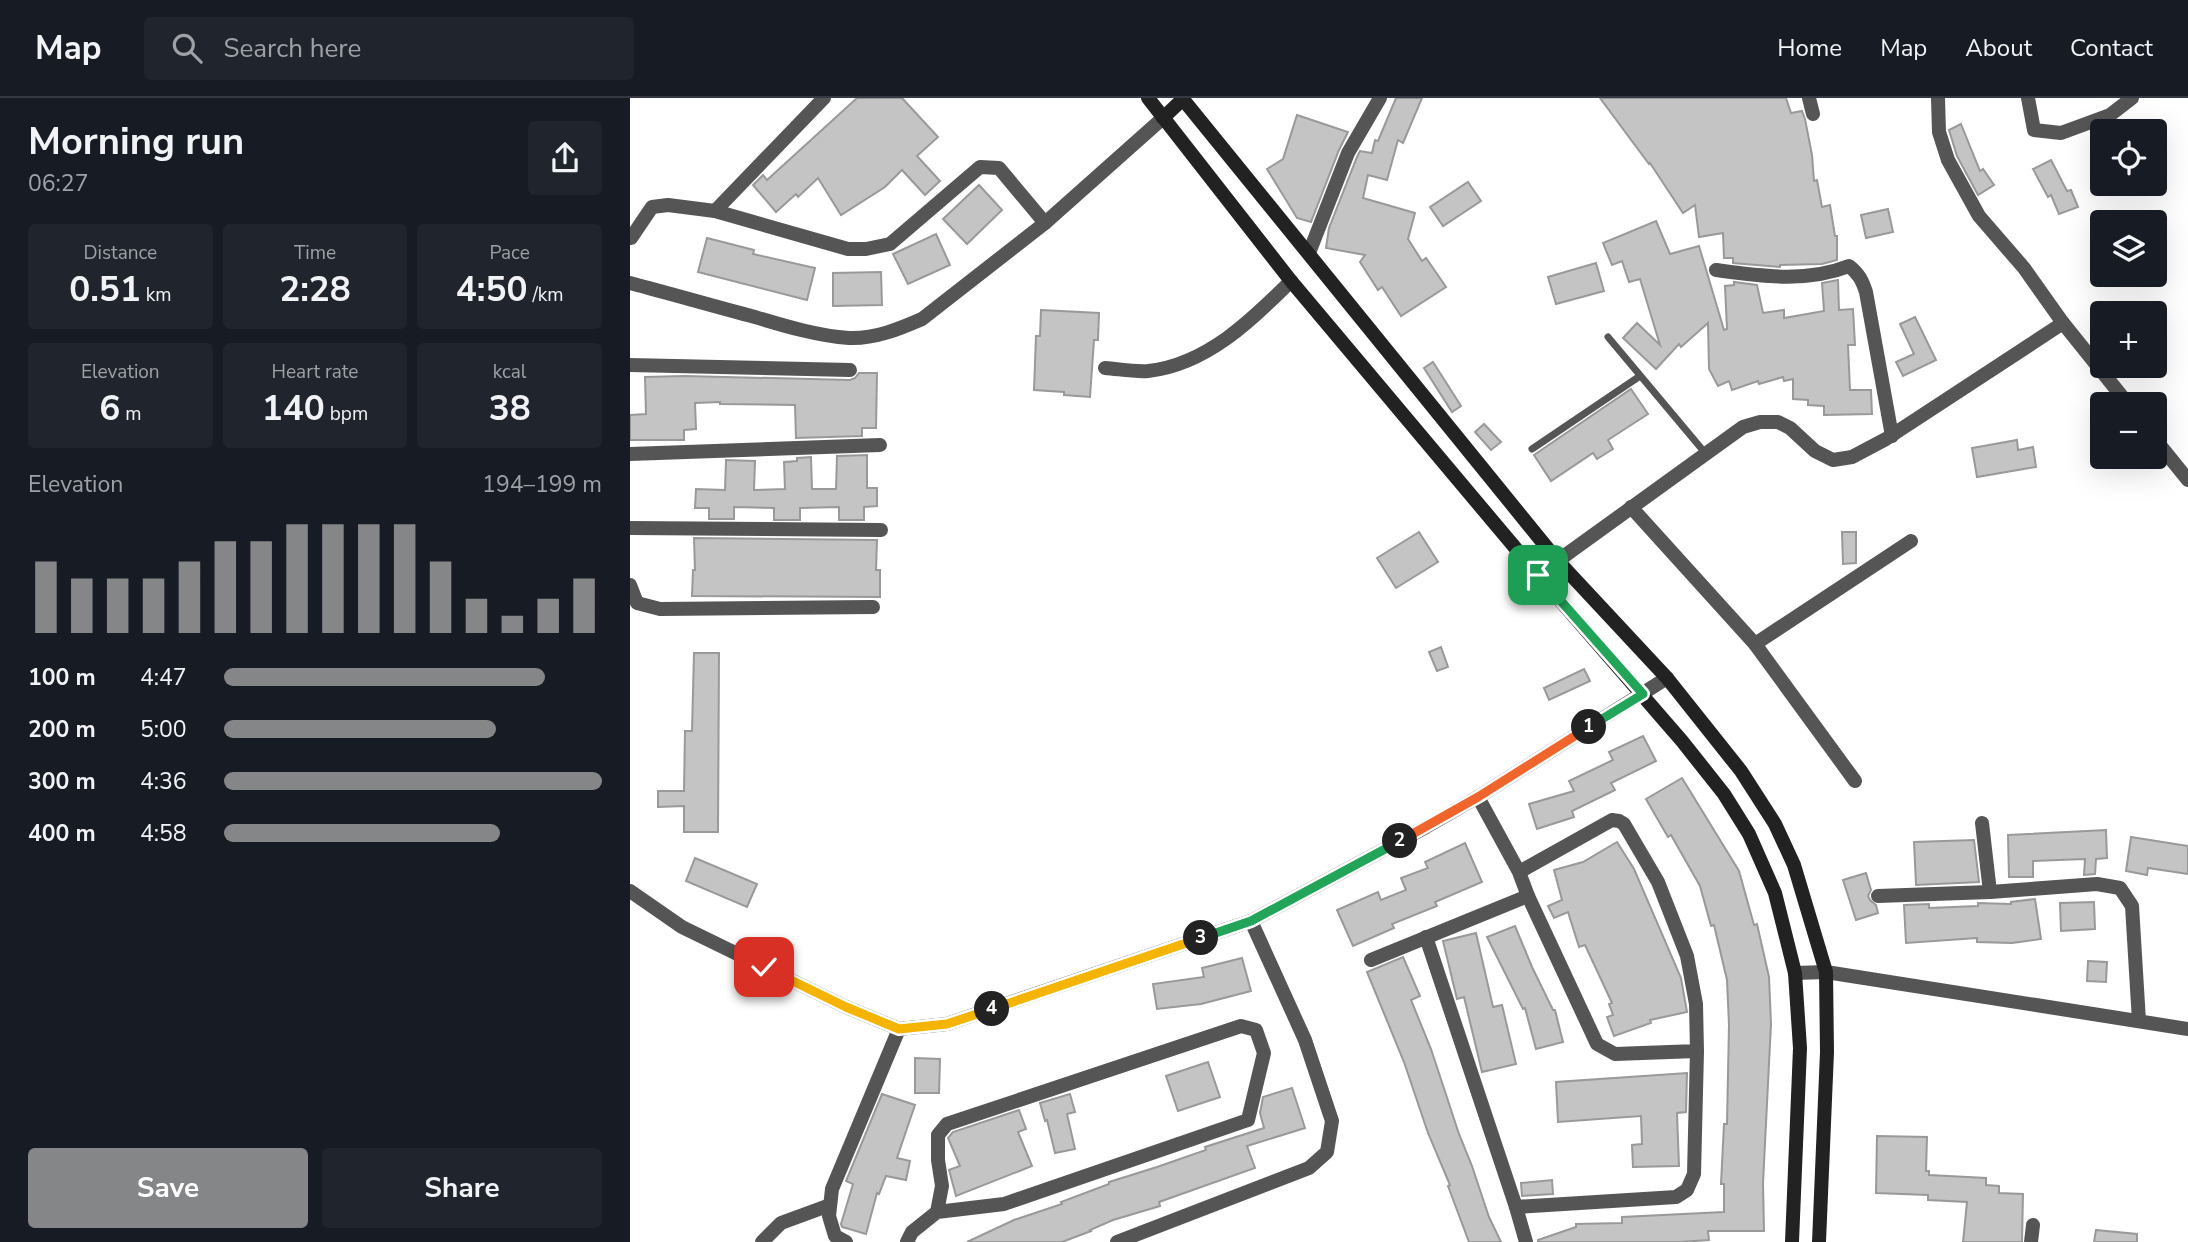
<!DOCTYPE html>
<html lang="en">
<head>
<meta charset="utf-8">
<style>
	body { margin:0; font-family:"Nunito Sans",sans-serif; background:#20242c; color:#f1f3f6; height:100vh; display:flex; flex-direction:column; font-size:26px; white-space:nowrap }
	* { box-sizing:border-box; margin:0 }
	p { font-size:23px; color:#9ea1a6 }
	.icon { flex:none; width:38px; height:38px; fill:none; stroke:currentColor; stroke-width:2; stroke-linecap:round; stroke-linejoin:round }
	.map { position:relative; flex:1; overflow:hidden }
	.details { display:flex; flex-direction:column; background:#171b24; width:630px }
	.details>* { flex:none }
	.tools { position:absolute; left:1460px; top:21px; display:grid; gap:14px }
	.tools a { display:grid; place-items:center; width:77px; height:77px; border-radius:7px; background:#171b24; box-shadow:0 7px 28px #0002; font-size:35px }
	.pin { position:absolute; display:grid; place-items:center; width:60px; height:60px; color:#fff; margin:-30px; border-radius:14px; box-shadow:0 4px 10px #0006 }
	.km { position:absolute; width:35px; height:35px; margin:-18px; border-radius:50%; background:#222; color:#fff; font-size:19px; line-height:35px; text-align:center }
	.round { display:grid; place-items:center; flex:none; width:74px; height:74px; border-radius:7px; background:#20242c }
	.summary { display:flex; align-items:center; justify-content:space-between; height:119px; padding:0 28px }
	h1 { font-size:38px; font-weight:700; line-height:52px }
	.metrics { display:grid; grid-template-columns:repeat(3,1fr); gap:10px; height:119px; padding:7px 28px }
	.metrics div { display:grid; align-content:center; border-radius:7px; background:#20242c; text-align:center }
	.metrics b { font-size:35px; font-weight:700 }
	.metrics small { font-size:19px; font-weight:400 }
	.metrics p { font-size:19px }
	.chart { height:196px; padding:14px 28px }
	.chart p { display:flex; justify-content:space-between }
	.chart svg { width:100%; height:126px; margin-top:7px; stroke:#858687; stroke-width:6 }
	.button { display:flex; gap:14px; margin-top:auto; padding:14px 28px }
	.button a { flex:1; height:80px; border-radius:7px; background:#858687; color:#fff; font-size:28px; font-weight:700; line-height:80px; text-align:center }
	.button a+a { background:#20242c; color:#f1f3f6 }
	ul { padding:0 28px; list-style:none; font-size:23px }
	li { display:grid; grid-template-columns:112px 84px 1fr; align-items:center; height:52px }
	li i { height:18px; border-radius:9px; background:#858687 }
	header { display:flex; align-items:center; gap:42px; box-sizing:border-box; height:98px; padding:0 35px; background:#171b24; border-bottom:2px solid #363941 }
	header strong { font-size:33px }
	nav { display:flex; gap:38px; margin-inline-start:auto; font-size:24px }
	.search { width:490px; height:63px; background:#20242c; display:flex; align-items:center; gap:18px; box-sizing:border-box; padding:0 24px; border-radius:7px; color:#9ea1a6; font-size:26px }
	main { display:flex; flex:1; min-height:0 }
	.map>svg:first-child { display:block }
	.building { fill:#c4c4c4; stroke:#999; stroke-width:2 }
	.lines { fill:none; stroke-linecap:round; stroke-linejoin:round }
	.lane { stroke:#555; stroke-width:7 }
	.street { stroke:#555; stroke-width:14 }
	.secondary { stroke:#222; stroke-width:14 }
	.split-1-casing { stroke:#fff; stroke-width:14 }
	.split-2-casing { stroke:#fff; stroke-width:14 }
	.split-3-casing { stroke:#fff; stroke-width:14 }
	.split-4-casing { stroke:#fff; stroke-width:14 }
	.split-5-casing { stroke:#fff; stroke-width:14 }
	.split-1 { stroke:#22a559; stroke-width:9 }
	.split-2 { stroke:#f0652b; stroke-width:9 }
	.split-3 { stroke:#22a559; stroke-width:9 }
	.split-4 { stroke:#f5b400; stroke-width:9 }
	.split-5 { stroke:#f5b400; stroke-width:9 }
</style>
</head>
<body>
<header>
<strong>Map</strong>
<div class="search"><svg class="icon" aria-label="search" viewBox="0 0 24 24"><circle cx="10" cy="10" r="6"/><path d="M15 15l6 6"/></svg>Search here</div>
<nav><a>Home</a><a>Map</a><a>About</a><a>Contact</a></nav>
</header>
<main>
<section class="details">
<div class="summary"><div><h1>Morning run</h1><p>06:27</p></div><a class="round"><svg class="icon" aria-label="share" viewBox="0 0 24 24"><path d="M12 15V3M7 8l5-5 5 5M5 13v7h14v-7"/></svg></a></div>
<div class="metrics">
<div><p>Distance</p><b>0.51<small> km</small></b></div>
<div><p>Time</p><b>2:28</b></div>
<div><p>Pace</p><b>4:50<small> /km</small></b></div>
</div>
<div class="metrics">
<div><p>Elevation</p><b>6<small> m</small></b></div>
<div><p>Heart rate</p><b>140<small> bpm</small></b></div>
<div><p>kcal</p><b>38</b></div>
</div>
<div class="chart"><p><span>Elevation</span>194–199 m</p>
<svg viewBox="0 0 160 44" preserveAspectRatio="none"><path d="M5 44V19M15 44V25M25 44V25M35 44V25M45 44V19M55 44V12M65 44V12M75 44V6M85 44V6M95 44V6M105 44V6M115 44V19M125 44V32M135 44V38M145 44V32M155 44V25"/></svg>
</div>
<ul>
<li><b>100 m</b>4:47<i style="width:85%"></i></li>
<li><b>200 m</b>5:00<i style="width:72%"></i></li>
<li><b>300 m</b>4:36<i style="width:100%"></i></li>
<li><b>400 m</b>4:58<i style="width:73%"></i></li>
</ul>
<div class="button"><a>Save</a><a>Share</a></div>
</section>
<div class="map">
<svg width="1558" height="1144" viewBox="0 0 1558 1144">
	<rect width="100%" height="100%" fill="#fff"/>
	<g class="building">
		<polygon points="227,0 272,0 308,39 287,58 310,83 295,97 272,72 255,89 211,117 188,80 168,99 166,96 146,114 123,87 133,77 137,82"/>
		<polygon points="766,0 792,0 773,45 768,42 757,82 738,77 733,100 785,115 778,141 792,163 796,160 816,189 771,218 752,189 748,192 730,164 735,157 696,150 699,130 727,59 730,53 742,55 745,42 748,43"/>
		<polygon points="970,0 1156,0 1161,15 1172,13 1175,21 1182,57 1184,83 1187,82 1192,109 1200,107 1205,138 1207,138 1207,162 1192,166 1150,167 1150,169 1103,165 1103,160 1094,160 1093,135 1069,139 1065,107 1053,115 1020,65 1019,66"/>
		<polygon points="667,17 718,34 709,52 681,124 667,120 637,71 653,61"/>
		<polygon points="1331,26 1350,73 1353,71 1364,87 1348,97 1327,58 1319,32"/>
		<polygon points="1421,62 1437,93 1441,92 1448,109 1429,116 1421,97 1418,99 1403,71"/>
		<polygon points="838,84 851,103 813,128 800,109"/>
		<polygon points="349,87 372,112 337,146 313,121"/>
		<polygon points="1258,111 1263,134 1236,140 1231,117"/>
		<polygon points="1026,123 1040,156 1069,148 1094,232 1097,231 1095,188 1104,187 1104,184 1127,187 1133,215 1154,212 1154,220 1194,213 1192,185 1208,182 1209,212 1223,211 1225,247 1218,247 1220,292 1241,292 1242,316 1194,317 1194,308 1178,307 1178,302 1163,301 1163,281 1154,283 1153,279 1129,286 1128,283 1102,292 1099,283 1088,288 1079,271 1078,225 1051,249 1049,246 1026,271 993,240 1007,225 1030,247 1010,181 999,184 992,163 982,167 973,145"/>
		<polygon points="306,136 320,167 278,186 263,156"/>
		<polygon points="77,140 124,152 123,156 185,170 177,202 68,174"/>
		<polygon points="966,165 974,193 926,206 918,179"/>
		<polygon points="251,174 252,207 203,208 203,175"/>
		<polygon points="411,212 469,215 468,242 464,242 460,299 434,297 434,294 404,292 406,238 410,238"/>
		<polygon points="1285,219 1306,262 1273,278 1266,264 1284,256 1270,226"/>
		<polygon points="803,264 831,308 822,314 794,270"/>
		<polygon points="229,275 247,275 246,330 232,330 232,338 166,340 165,307 90,306 90,304 65,305 66,331 54,332 54,342 0,342 0,317 16,316 15,279 55,278 220,282 225,280"/>
		<polygon points="1001,291 1018,316 978,342 983,351 967,361 963,355 921,383 904,357"/>
		<polygon points="854,326 871,344 861,352 845,334"/>
		<polygon points="1387,342 1388,352 1403,349 1406,369 1347,379 1342,350"/>
		<polygon points="237,357 237,390 247,390 247,408 234,409 234,422 209,422 209,409 170,410 170,422 144,422 144,410 104,409 104,421 79,421 79,410 65,410 66,391 95,392 96,362 125,363 124,392 155,391 154,364 167,363 167,360 181,359 182,391 206,391 207,358"/>
		<polygon points="789,434 808,464 766,490 747,460"/>
		<polygon points="1212,434 1226,434 1226,465 1213,466"/>
		<polygon points="64,440 247,442 246,472 250,472 250,499 62,498 63,472 65,472"/>
		<polygon points="811,549 818,569 807,573 799,554"/>
		<polygon points="64,555 89,555 88,734 54,734 54,708 28,709 28,693 54,693 55,633 62,633"/>
		<polygon points="954,571 960,583 919,602 914,590"/>
		<polygon points="1013,638 1026,663 981,685 985,692 942,713 944,719 907,731 899,706 944,693 939,683 983,662 979,654"/>
		<polygon points="1052,680 1109,773 1124,827 1127,826 1139,879 1141,926 1133,1085 1134,1133 1078,1133 1079,1142 1050,1144 908,1144 908,1142 946,1129 946,1126 992,1125 992,1119 1094,1114 1094,1086 1091,1086 1094,1026 1097,1026 1099,927 1097,882 1084,827 1081,828 1070,788 1041,737 1038,739 1016,701"/>
		<polygon points="1476,732 1477,760 1466,761 1465,776 1454,777 1455,761 1403,763 1403,779 1379,779 1378,737"/>
		<polygon points="1501,739 1558,748 1558,776 1518,770 1517,777 1496,773"/>
		<polygon points="1344,742 1349,784 1286,787 1284,744"/>
		<polygon points="987,744 1004,771 1051,880 1057,914 1020,922 1021,925 984,938 977,919 983,917 979,906 982,905 955,847 949,849 938,814 924,820 918,808 932,802 924,772 953,764"/>
		<polygon points="835,745 852,784 805,804 807,808 762,826 764,830 723,848 707,812 748,794 751,802 776,792 771,780 798,770 795,764"/>
		<polygon points="65,760 127,786 117,809 56,783"/>
		<polygon points="1236,775 1241,792 1238,798 1240,802 1246,807 1248,815 1226,822 1213,782"/>
		<polygon points="1405,801 1411,841 1382,845 1347,844 1347,840 1276,845 1274,807 1299,806 1299,810 1348,808 1348,805 1381,806 1381,804"/>
		<polygon points="1464,804 1465,831 1431,833 1430,805"/>
		<polygon points="885,828 902,869 923,912 925,912 933,944 906,951 895,910 893,911 857,839"/>
		<polygon points="846,835 863,909 872,907 886,966 852,974 834,899 827,901 813,843"/>
		<polygon points="773,859 790,898 781,902 801,951 829,1036 842,1068 859,1119 871,1144 839,1144 818,1088 820,1087 798,1035 774,964 737,874"/>
		<polygon points="612,860 621,893 571,906 527,911 523,886 574,879 572,870"/>
		<polygon points="1458,863 1477,864 1476,884 1457,883"/>
		<polygon points="285,960 310,961 309,995 285,995"/>
		<polygon points="578,964 590,999 548,1013 536,978"/>
		<polygon points="1057,975 1056,1014 1047,1015 1049,1068 1003,1069 1002,1047 1012,1046 1011,1018 928,1024 926,984"/>
		<polygon points="662,990 675,1030 617,1048 625,1070 529,1104 530,1108 483,1122 460,1132 461,1133 432,1144 337,1144 384,1122 432,1106 431,1104 479,1086 479,1084 527,1069 576,1052 575,1049 634,1030 630,1015 633,999"/>
		<polygon points="252,996 285,1007 267,1060 280,1063 276,1082 256,1078 249,1096 247,1095 236,1136 212,1129 211,1126 223,1086 216,1083"/>
		<polygon points="440,996 445,1014 437,1016 445,1051 425,1055 417,1022 415,1023 410,1005"/>
		<polygon points="389,1012 396,1031 388,1034 402,1068 326,1098 319,1072 330,1068 318,1040 323,1034"/>
		<polygon points="1247,1038 1297,1039 1296,1073 1299,1073 1299,1077 1356,1080 1356,1087 1369,1088 1369,1095 1393,1096 1392,1144 1333,1144 1337,1104 1298,1102 1298,1097 1246,1095"/>
		<polygon points="922,1082 923,1096 892,1098 891,1085"/>
		<polygon points="1466,1132 1507,1136 1507,1144 1464,1144"/>
	</g>
	<g class="lines">
		<g class="lane">
			<polyline points="978,239 1076,356"/>
			<polyline points="902,351 1010,278"/>
		</g>
		<g class="street">
			<polyline points="1179,0 1183,16"/>
			<polyline points="1308,0 1309,34 1318,62 1349,118 1394,170 1433,225"/>
			<polyline points="1398,0 1404,32 1431,35 1480,17 1502,0"/>
			<polyline points="85,113 194,0"/>
			<polyline points="1,140 22,109 38,107 85,113 218,151 236,151 260,146 350,69 369,70 415,125"/>
			<polyline points="679,155 718,55 750,0"/>
			<path d="M1086 172C1131 178 1176 185 1219 168 1229 176 1232 182 1236 194L1262 338"/>
			<path d="M0 185C42 196 83 208 125 219 155 228 188 238 219 240 245 241 269 231 292 221L415 125 533 20"/>
			<polyline points="0,267 220,272"/>
			<path d="M475 270C489 271 504 274 518 273 576 267 622 222 661 183"/>
			<polyline points="1524,340 1558,382"/>
			<polyline points="0,356 250,347"/>
			<polyline points="1001,409 1125,546 1225,683"/>
			<polyline points="0,430 251,432"/>
			<polyline points="908,477 1113,329 1130,324 1148,324 1160,330 1185,353 1203,362 1222,359 1256,341 1433,225 1498,306"/>
			<polyline points="0,487 7,505 30,511 243,509"/>
			<polyline points="1125,546 1281,443"/>
			<polyline points="848,699 889,774 898,798 967,946 985,956 1067,953 1066,906 1057,858 1028,784 994,726 989,723 982,722 889,774"/>
			<polyline points="1352,725 1360,794 1467,786 1490,790 1502,808 1509,923"/>
			<polyline points="0,793 52,829 216,909 269,931 317,926 621,823 796,729 848,699 1037,580"/>
			<polyline points="1248,798 1360,794"/>
			<polyline points="796,839 886,1109 1046,1099 1057,1092 1064,1076 1067,953"/>
			<polyline points="741,862 898,798"/>
			<polyline points="1165,875 1196,874 1558,931"/>
			<polyline points="886,1109 896,1144"/>
			<polyline points="132,1144 151,1125 200,1107"/>
			<polyline points="216,1144 205,1138 199,1118 202,1091 269,931"/>
			<polyline points="277,1144 282,1134 307,1114 374,1106 618,1022 634,955 626,932 611,928 317,1026 308,1037 308,1062 312,1088 307,1114"/>
			<polyline points="487,1144 679,1070 697,1054 702,1023 675,942 621,823"/>
			<polyline points="1401,1144 1403,1127"/>
		</g>
		<g class="secondary">
			<polyline points="518,0 661,183 908,477 1052,643 1094,696 1119,736 1145,795 1165,875 1170,950 1162,1144"/>
			<polyline points="552,0 927,462 1037,580 1111,673 1145,726 1164,767 1196,874 1197,954 1189,1144"/>
			<polyline points="533,20 553,1"/>
		</g>
	</g>
	<g class="lines">
		<g class="split-1-casing">
			<polyline id="split-1" points="908,477 1013,596 959,629"/>
		</g>
		<g class="split-2-casing">
			<polyline id="split-2" points="770,743 848,699 959,629"/>
		</g>
		<g class="split-3-casing">
			<polyline id="split-3" points="571,840 621,823 770,743"/>
		</g>
		<g class="split-4-casing">
			<polyline id="split-4" points="362,911 571,840"/>
		</g>
		<g class="split-5-casing">
			<polyline id="split-5" points="134,869 216,909 269,931 317,926 362,911"/>
		</g>
		<use href="#split-1" class="split-1"/>
		<use href="#split-2" class="split-2"/>
		<use href="#split-3" class="split-3"/>
		<use href="#split-4" class="split-4"/>
		<use href="#split-5" class="split-5"/>
	</g>
</svg>
<div class="tools">
<a><svg class="icon" aria-label="locate" viewBox="0 0 24 24"><circle cx="12" cy="12" r="6"/><path d="M12 2v4M12 18v4M2 12h4M18 12h4"/></svg></a>
<a><svg class="icon" aria-label="layers" viewBox="0 0 24 24"><path d="M12 4l9 5-9 5-9-5zM3 14l9 5 9-5"/></svg></a>
<a>+</a>
<a>−</a>
</div>
<div class="pin" style="left:908px;top:477px;background:#1e9e55"><svg class="icon" aria-label="arrive" viewBox="0 0 24 24"><path d="M6 21V4h12l-3 4 3 4H6"/></svg></div>
<div class="pin" style="left:134px;top:869px;background:#d93025"><svg class="icon" aria-label="check" viewBox="0 0 24 24"><path d="M5 12l5 5 9-10"/></svg></div>
<b class="km" style="left:959px;top:629px">1</b>
<b class="km" style="left:770px;top:743px">2</b>
<b class="km" style="left:571px;top:840px">3</b>
<b class="km" style="left:362px;top:911px">4</b>
</div>
</main>
</body>
</html>
